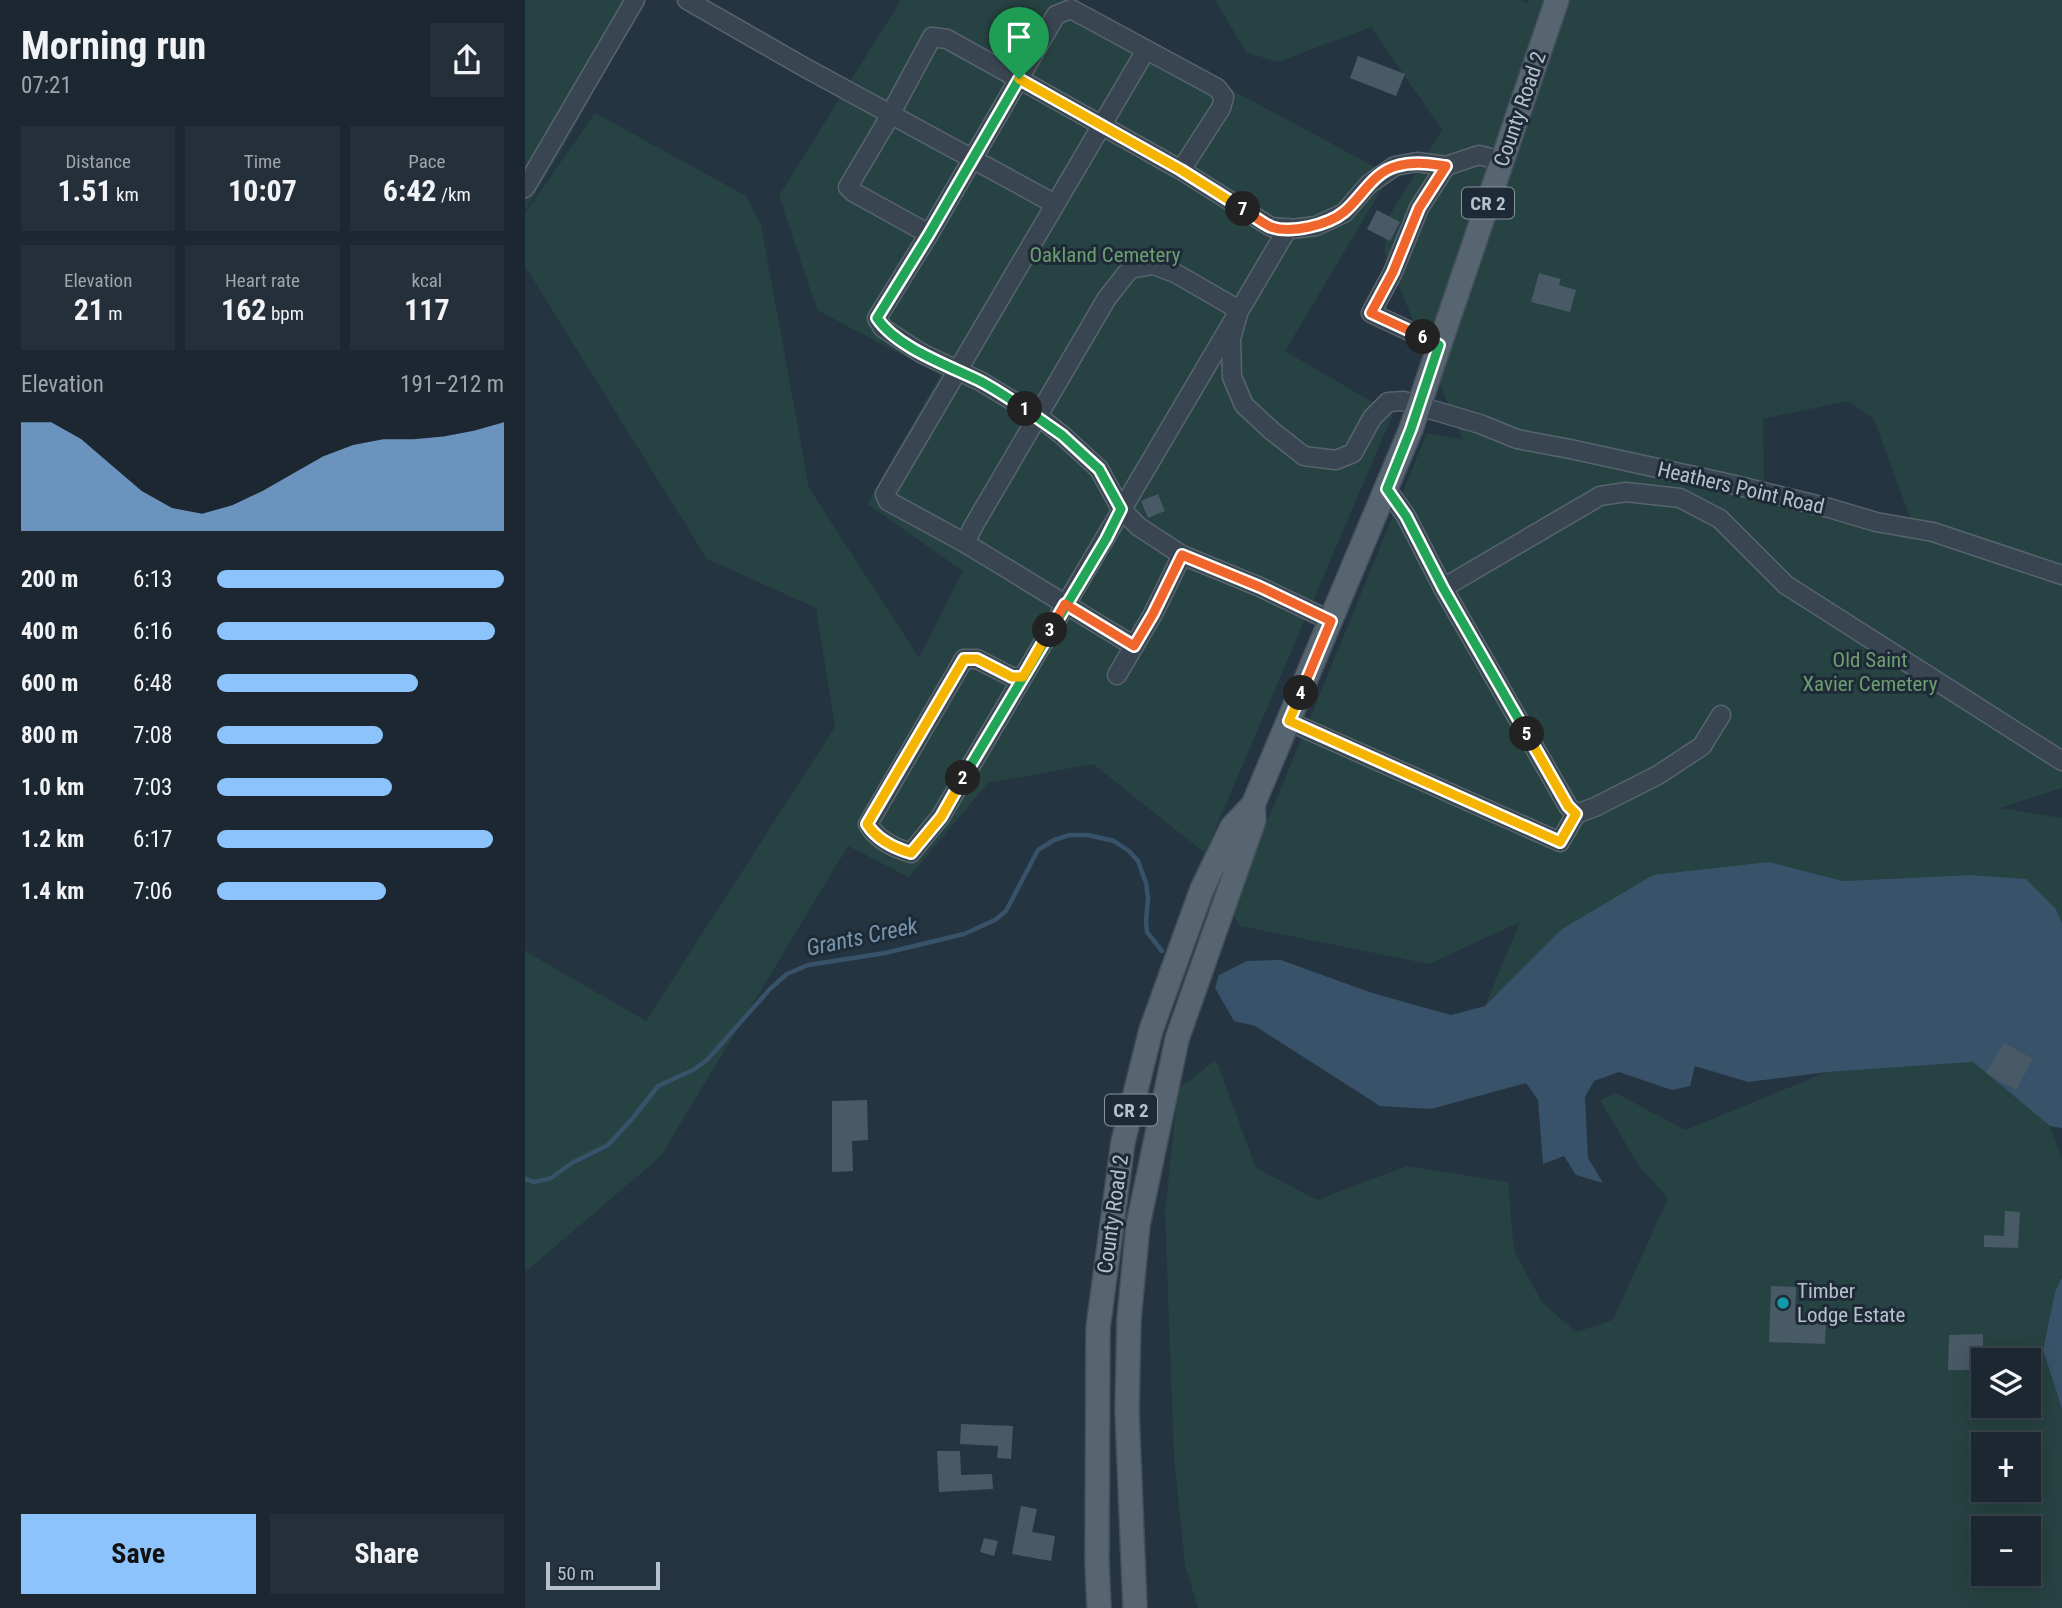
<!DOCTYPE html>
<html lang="en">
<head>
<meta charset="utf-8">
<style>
	body { margin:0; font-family:"Roboto Condensed",sans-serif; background:#252f39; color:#f1f3f6; height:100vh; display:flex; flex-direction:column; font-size:26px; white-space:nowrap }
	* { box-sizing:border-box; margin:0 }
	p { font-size:23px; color:#a0a5ab }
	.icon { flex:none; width:38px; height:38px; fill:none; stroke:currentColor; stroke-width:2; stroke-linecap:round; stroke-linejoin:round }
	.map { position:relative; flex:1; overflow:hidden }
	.sheet { display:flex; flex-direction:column; background:#1c2731; width:525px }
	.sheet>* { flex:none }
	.tools { position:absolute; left:1446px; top:1348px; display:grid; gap:14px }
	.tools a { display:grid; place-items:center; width:70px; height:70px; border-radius:0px; background:#1c2731; box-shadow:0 4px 18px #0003,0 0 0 2px #3a444d; font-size:35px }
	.scale { position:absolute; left:21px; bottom:18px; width:114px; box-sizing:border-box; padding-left:7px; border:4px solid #b6c1cb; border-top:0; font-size:19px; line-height:24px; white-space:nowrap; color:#b6c1cb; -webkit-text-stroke:5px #1e2b36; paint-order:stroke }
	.pin { position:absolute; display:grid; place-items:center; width:60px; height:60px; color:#fff; margin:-72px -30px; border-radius:50% 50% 50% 0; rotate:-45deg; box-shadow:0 0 7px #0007 }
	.pin .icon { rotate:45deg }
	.km { position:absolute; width:35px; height:35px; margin:-18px; border-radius:50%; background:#222; color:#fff; font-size:19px; line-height:35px; text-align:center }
	.round { display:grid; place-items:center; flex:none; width:74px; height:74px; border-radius:0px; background:#252f39 }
	.headline { display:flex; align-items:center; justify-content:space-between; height:119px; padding:0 21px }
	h1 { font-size:38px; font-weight:700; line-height:52px }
	.figures { display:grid; grid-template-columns:repeat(3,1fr); gap:10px; height:119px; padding:7px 21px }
	.figures div { display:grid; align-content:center; border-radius:0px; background:#252f39; text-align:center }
	.figures b { font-size:30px; font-weight:700 }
	.figures small { font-size:19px; font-weight:400 }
	.figures p { font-size:19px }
	.chart { height:196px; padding:14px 21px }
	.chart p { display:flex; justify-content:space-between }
	.chart svg { width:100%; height:126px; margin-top:7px; fill:#8cc3fa; opacity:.7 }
	.primary-button { display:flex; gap:14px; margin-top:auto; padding:14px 21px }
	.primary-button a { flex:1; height:80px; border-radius:0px; background:#8cc3fa; color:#111; font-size:28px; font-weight:700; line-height:80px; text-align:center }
	.primary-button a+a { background:#252f39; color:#f1f3f6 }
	ul { padding:0 21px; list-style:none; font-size:23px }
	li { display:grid; grid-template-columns:112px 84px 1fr; align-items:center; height:52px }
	li i { height:18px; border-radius:9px; background:#8cc3fa }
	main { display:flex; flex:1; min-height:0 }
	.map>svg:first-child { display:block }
	.green { fill:#274242; fill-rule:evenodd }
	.water { fill:#385269 }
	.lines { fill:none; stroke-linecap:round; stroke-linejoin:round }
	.stream { stroke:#385269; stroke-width:4.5 }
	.building { fill:#495a67 }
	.minor-casing { stroke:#57646e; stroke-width:21 }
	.major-casing { stroke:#434f5a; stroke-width:26 }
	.minor { stroke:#394651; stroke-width:18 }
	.major { stroke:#576571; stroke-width:23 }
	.split-1-casing { stroke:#fff; stroke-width:14 }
	.split-2-casing { stroke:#fff; stroke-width:14 }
	.split-3-casing { stroke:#fff; stroke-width:14 }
	.split-4-casing { stroke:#fff; stroke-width:14 }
	.split-5-casing { stroke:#fff; stroke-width:14 }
	.split-6-casing { stroke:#fff; stroke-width:14 }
	.split-7-casing { stroke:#fff; stroke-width:14 }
	.split-8-casing { stroke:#fff; stroke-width:14 }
	.split-1 { stroke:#22a559; stroke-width:9 }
	.split-2 { stroke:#22a559; stroke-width:9 }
	.split-3 { stroke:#f5b400; stroke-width:9 }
	.split-4 { stroke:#f0652b; stroke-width:9 }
	.split-5 { stroke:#f5b400; stroke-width:9 }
	.split-6 { stroke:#22a559; stroke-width:9 }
	.split-7 { stroke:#f0652b; stroke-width:9 }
	.split-8 { stroke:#f5b400; stroke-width:9 }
	.culture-dot { fill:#0f9aa8; stroke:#1e2b36; stroke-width:2.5 }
	.labels { text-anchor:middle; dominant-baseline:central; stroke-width:6; stroke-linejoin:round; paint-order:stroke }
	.shield { fill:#1e2b36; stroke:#88949e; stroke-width:2 }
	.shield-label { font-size:19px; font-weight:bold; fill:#b6c1cb }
	.street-label { font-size:21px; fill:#b6c1cb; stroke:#1e2b36 }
	.park-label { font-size:21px; fill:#6d9d72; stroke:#1e2b36 }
	.poi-label { font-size:21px; fill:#b6c1cb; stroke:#1e2b36; text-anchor:start }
	.water-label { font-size:23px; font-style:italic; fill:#7695af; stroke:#1e2b36 }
</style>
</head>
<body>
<main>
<section class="sheet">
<div class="headline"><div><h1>Morning run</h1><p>07:21</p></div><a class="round"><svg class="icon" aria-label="share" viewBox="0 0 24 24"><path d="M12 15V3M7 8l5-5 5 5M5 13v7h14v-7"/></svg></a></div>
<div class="figures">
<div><p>Distance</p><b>1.51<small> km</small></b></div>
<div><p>Time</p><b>10:07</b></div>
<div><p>Pace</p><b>6:42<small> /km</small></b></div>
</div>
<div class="figures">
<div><p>Elevation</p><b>21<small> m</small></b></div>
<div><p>Heart rate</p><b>162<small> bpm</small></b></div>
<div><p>kcal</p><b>117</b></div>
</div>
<div class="chart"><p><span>Elevation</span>191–212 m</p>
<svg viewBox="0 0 160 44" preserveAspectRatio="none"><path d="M0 44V6L10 6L20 12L30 21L40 30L50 36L60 38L70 35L80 30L90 24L100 18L110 14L120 12L130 12L140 11L150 9L160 6V44z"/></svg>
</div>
<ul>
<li><b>200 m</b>6:13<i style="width:100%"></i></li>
<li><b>400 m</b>6:16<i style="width:97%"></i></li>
<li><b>600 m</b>6:48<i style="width:70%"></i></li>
<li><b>800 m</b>7:08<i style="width:58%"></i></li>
<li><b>1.0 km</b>7:03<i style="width:61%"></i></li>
<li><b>1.2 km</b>6:17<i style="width:96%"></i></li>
<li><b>1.4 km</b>7:06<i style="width:59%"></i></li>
</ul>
<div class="primary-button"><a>Save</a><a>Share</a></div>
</section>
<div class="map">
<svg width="1537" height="1608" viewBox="0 0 1537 1608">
	<rect width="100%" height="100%" fill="#253441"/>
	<g class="green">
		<polygon points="0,0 118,0 37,150 0,210"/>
		<polygon points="376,0 540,0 865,175 760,351 868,414 680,853 568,764 463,783 384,877 323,846 135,1157 0,1272 0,951 121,1021 310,727 291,608 182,559 0,266 0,213 70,113 221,196 236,225 284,488 394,658 438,571 342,504 415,375 292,310 254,196"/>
		<path d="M690 0H996L1002 3 1004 0H1537V788L1475 808 1537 818V924L1531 909 1501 879 1446 875 1318 881 1244 862 1037 929 960 1006 995 922 904 964 715 926 706 910 902 433 938 440 860 253 861 221 917 130 846 27 753 62 721 52ZM1323 401 1349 419 1392 537 1236 503 1239 493 1238 419Z"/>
		<path d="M691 1060 731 1168 792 1200 882 1166 983 1182 989 1251 1017 1302 1051 1332 1088 1320 1143 1198 1114 1166 1075 1100 1091 1093 1160 1130 1302 1072 1448 1062 1525 1126 1537 1159V1277L1530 1292 1518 1350 1537 1409V1608H673L660 1565 649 1456 640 1212 653 1089ZM1458 1360H1503V1405H1458ZM1458 1444H1503V1489H1458ZM1458 1528H1503V1573H1458Z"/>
	</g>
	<g class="water">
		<polygon points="1244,862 1318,881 1446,875 1501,879 1531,909 1537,924 1537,1128 1525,1126 1448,1062 1302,1072 1223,1082 1170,1066 1165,1086 1147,1090 1094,1072 1069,1081 1060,1097 1063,1158 1078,1183 1051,1175 1039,1156 1018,1164 1013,1100 1001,1083 906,1109 855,1106 730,1026 709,1021 690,988 694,975 722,961 756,960 847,993 926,1015 960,1006 1037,929 1128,875"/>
		<polygon points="1537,1277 1537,1409 1518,1350 1530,1292"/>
	</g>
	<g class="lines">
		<polyline class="stream" points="0,1179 9,1182 26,1178 47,1163 83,1145 107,1119 133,1086 168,1070 182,1060 245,989 262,974 283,965 360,953 439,934 470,920 481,911 513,850 529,840 545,835 563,835 589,841 604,851 613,861 621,883 623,898 621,922 622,932 637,951"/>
	</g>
	<g class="building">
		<polygon points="833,56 880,74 871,96 825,78"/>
		<polygon points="852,210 875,222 865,241 842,229"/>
		<polygon points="1014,273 1036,279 1034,285 1051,290 1045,312 1006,302"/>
		<polygon points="633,494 640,511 623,518 616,501"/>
		<polygon points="1479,1043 1508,1059 1491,1090 1461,1073"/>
		<polygon points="342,1100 343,1140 327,1141 328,1171 307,1172 307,1101"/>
		<polygon points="1480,1211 1495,1212 1493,1248 1459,1247 1459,1235 1479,1236"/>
		<polygon points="1246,1286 1271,1287 1270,1319 1301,1320 1300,1344 1244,1342"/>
		<polygon points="1458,1334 1458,1370 1423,1370 1424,1335"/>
		<polygon points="436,1424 488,1426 486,1459 472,1458 473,1446 435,1444"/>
		<polygon points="412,1451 435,1451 436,1475 467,1474 468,1489 414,1492"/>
		<polygon points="496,1506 512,1509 507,1532 530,1536 526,1561 487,1554"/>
		<polygon points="459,1538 473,1541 469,1556 455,1552"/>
	</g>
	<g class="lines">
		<g class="minor-casing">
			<g id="minor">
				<polyline points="162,0 279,67 530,204"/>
				<polyline points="656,170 696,108 699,97 692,88 546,9 531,15 404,234 352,318 358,328 396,353 455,381 513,416 537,435 574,469 596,509 614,527 657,555 735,587 806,621"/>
				<polyline points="0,188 110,0"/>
				<polyline points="404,234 328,192 323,187 358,128 407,37 422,39 494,79 656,170 746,227 767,229 791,226 819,213 844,184 870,166 892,162 921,166"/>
				<polyline points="914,345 846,313 868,272 894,208 921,166 954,155 977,161"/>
				<polyline points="862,489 881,516 918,588 1043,806 1051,814"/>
				<polyline points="440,543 449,525 582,298 605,269 628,265 650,273 714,310 706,339 707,377 719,405 747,431 779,456 811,460 828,453 847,418 863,402 879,401 894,406 955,424 992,439 1045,449 1206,484 1304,508 1351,522 1408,532 1537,575"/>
				<polyline points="918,588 1075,496 1101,492 1155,498 1195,519 1261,585 1537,761"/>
				<polyline points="609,646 440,543 363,501 360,494 621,50"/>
				<polyline points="592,675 628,614 657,555"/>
				<path d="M498 677H487L452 659H439L343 824C352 840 369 848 386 853L416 816 763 228"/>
				<polyline points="763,721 1035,842 1051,814 1070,807 1133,775 1177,746 1196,715"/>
			</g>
		</g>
		<g class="major-casing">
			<g id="major">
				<polyline points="574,1608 572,1562 573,1328 598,1142 626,1030 677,889 707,827 728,805 886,429 1032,0"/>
				<polyline points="610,1608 602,1411 604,1319 613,1225 652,1039 729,820 728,805"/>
			</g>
		</g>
		<use href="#minor" class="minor"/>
		<use href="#major" class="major"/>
	</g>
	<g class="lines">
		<g class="split-1-casing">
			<path id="split-1" d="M494 79 404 234 352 318C371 347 422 365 453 380 469 388 485 399 500 409"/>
		</g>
		<g class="split-2-casing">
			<polyline id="split-2" points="438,778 581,539 596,509 574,469 537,435 500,409"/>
		</g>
		<g class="split-3-casing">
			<path id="split-3" d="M438 778 416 817 386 853C369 848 352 840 342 824L439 659H452L487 677H498L525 630"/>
		</g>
		<g class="split-4-casing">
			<polyline id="split-4" points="525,630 540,604 609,646 628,614 657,555 735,587 806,621 776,693"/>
		</g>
		<g class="split-5-casing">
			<polyline id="split-5" points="776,693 764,721 1035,842 1051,814 1043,806 1002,734"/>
		</g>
		<g class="split-6-casing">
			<polyline id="split-6" points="898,337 914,345 886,429 862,489 881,516 918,588 1002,734"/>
		</g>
		<g class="split-7-casing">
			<path id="split-7" d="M718 209C727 215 737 223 746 227 766 234 803 225 819 212 837 197 848 172 872 166 889 161 905 164 921 166L894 208 868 272 846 313 898 337"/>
		</g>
		<g class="split-8-casing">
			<polyline id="split-8" points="494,79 656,170 718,209"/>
		</g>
		<use href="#split-1" class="split-1"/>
		<use href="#split-2" class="split-2"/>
		<use href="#split-3" class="split-3"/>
		<use href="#split-4" class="split-4"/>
		<use href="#split-5" class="split-5"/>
		<use href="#split-6" class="split-6"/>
		<use href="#split-7" class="split-7"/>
		<use href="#split-8" class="split-8"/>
	</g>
	<circle class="culture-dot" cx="1258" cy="1303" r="7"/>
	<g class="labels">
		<g class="shield">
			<rect x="937" y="187.5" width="52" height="31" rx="5"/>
			<rect x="580" y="1094.5" width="52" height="31" rx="5"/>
		</g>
		<g class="shield-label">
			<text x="963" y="203">CR 2</text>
			<text x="606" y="1110">CR 2</text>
		</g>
		<g class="street-label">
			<text transform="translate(995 109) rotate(-71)">County Road 2</text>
			<text transform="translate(1216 488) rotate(13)">Heathers Point Road</text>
			<text transform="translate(588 1214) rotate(-82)">County Road 2</text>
		</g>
		<g class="park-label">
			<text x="580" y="255">Oakland Cemetery</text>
			<text x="1345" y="660">Old Saint<tspan x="1345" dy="24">Xavier Cemetery</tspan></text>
		</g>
		<g class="poi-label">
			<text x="1272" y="1291">Timber<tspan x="1272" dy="24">Lodge Estate</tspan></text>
		</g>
		<g class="water-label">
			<text transform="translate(337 937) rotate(-12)">Grants Creek</text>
		</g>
	</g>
</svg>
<div class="tools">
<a><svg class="icon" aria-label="layers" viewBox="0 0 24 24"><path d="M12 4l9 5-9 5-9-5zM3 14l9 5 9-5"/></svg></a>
<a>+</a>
<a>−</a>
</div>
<div class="scale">50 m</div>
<div class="pin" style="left:494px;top:79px;background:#1e9e55"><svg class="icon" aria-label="arrive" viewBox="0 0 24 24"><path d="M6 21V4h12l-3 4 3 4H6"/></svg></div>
<b class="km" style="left:500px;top:409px">1</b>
<b class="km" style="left:438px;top:778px">2</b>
<b class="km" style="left:525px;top:630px">3</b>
<b class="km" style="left:776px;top:693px">4</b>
<b class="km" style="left:1002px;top:734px">5</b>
<b class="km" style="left:898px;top:337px">6</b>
<b class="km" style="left:718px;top:209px">7</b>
</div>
</main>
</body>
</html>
